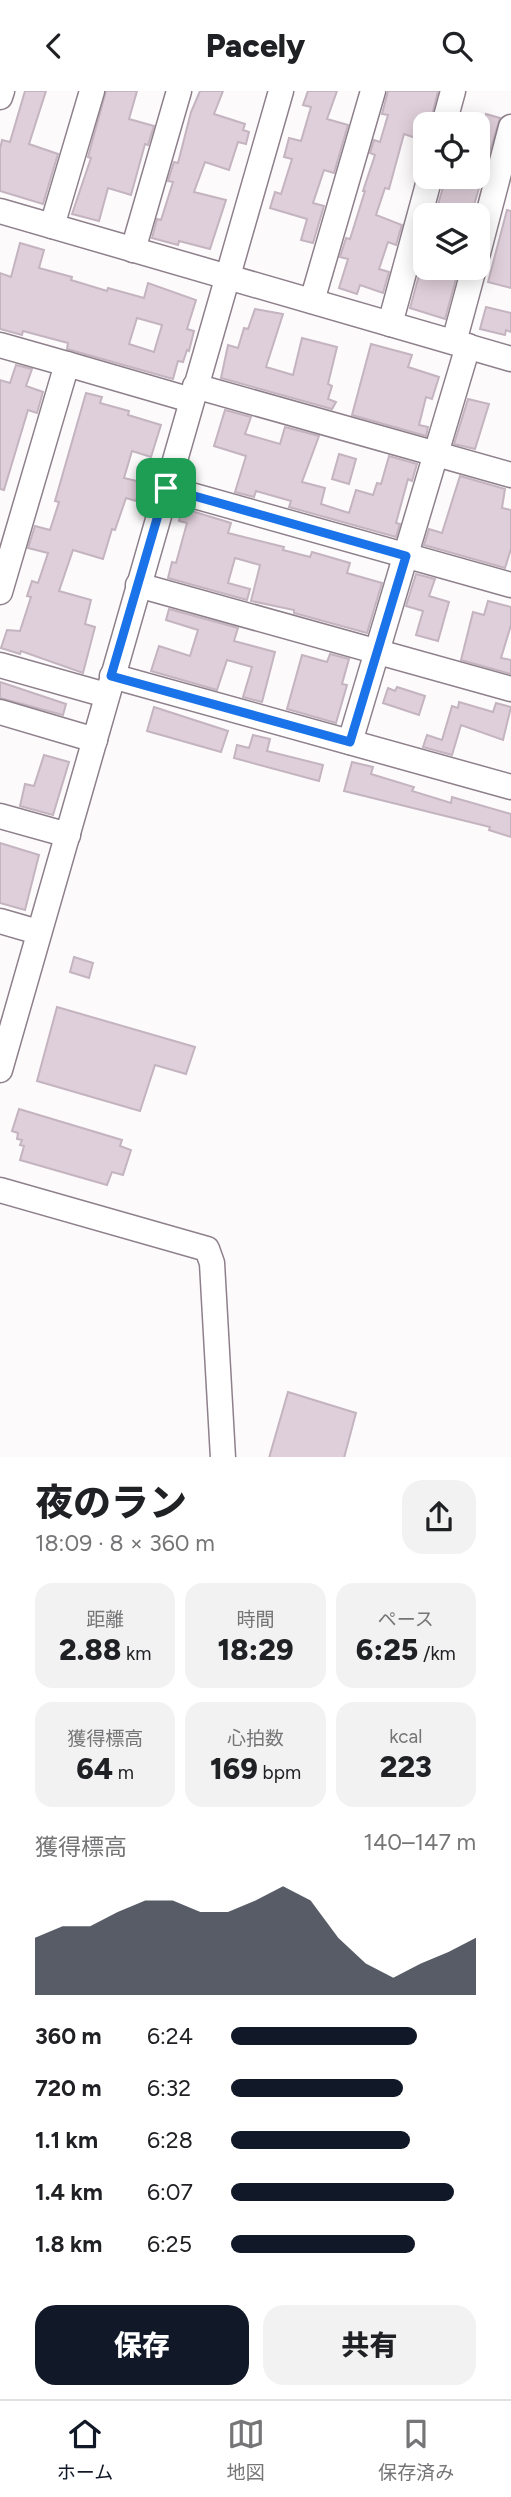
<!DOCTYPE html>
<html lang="ja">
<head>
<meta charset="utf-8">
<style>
	body { margin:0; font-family:Figtree,"Noto Sans JP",sans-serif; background:#f2f2f2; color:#202124; height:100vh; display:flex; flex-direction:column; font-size:26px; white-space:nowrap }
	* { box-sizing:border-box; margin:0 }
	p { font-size:23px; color:#757577 }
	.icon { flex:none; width:38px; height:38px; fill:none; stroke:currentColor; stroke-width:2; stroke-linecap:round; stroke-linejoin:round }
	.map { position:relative; height:1366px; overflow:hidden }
	.side { display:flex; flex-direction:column; background:#fff; flex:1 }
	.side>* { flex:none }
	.tools { position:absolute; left:413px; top:21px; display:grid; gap:14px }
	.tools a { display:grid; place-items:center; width:77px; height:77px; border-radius:14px; background:#fff; box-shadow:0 4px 18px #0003; font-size:35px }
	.pin { position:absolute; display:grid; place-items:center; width:60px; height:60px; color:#fff; margin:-30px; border-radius:14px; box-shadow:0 4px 10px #0006 }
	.round { display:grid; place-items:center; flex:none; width:74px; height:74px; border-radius:21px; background:#f2f2f2 }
	.overview { display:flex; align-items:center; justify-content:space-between; height:119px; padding:0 35px }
	h1 { font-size:38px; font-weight:800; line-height:52px }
	.figures { display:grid; grid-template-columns:repeat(3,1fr); gap:10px; height:119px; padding:7px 35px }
	.figures div { display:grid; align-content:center; border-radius:18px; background:#f2f2f2; text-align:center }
	.figures b { font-size:30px; font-weight:800 }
	.figures small { font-size:19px; font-weight:400 }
	.figures p { font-size:19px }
	.chart { height:196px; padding:14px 35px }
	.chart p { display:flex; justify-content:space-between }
	.chart svg { width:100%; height:126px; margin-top:7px; fill:#111827; opacity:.7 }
	.primary-button { display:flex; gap:14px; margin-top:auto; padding:14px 35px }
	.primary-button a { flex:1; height:80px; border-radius:21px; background:#111827; color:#fff; font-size:28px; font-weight:800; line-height:80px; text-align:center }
	.primary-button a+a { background:#f2f2f2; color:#202124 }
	ul { padding:0 35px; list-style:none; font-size:23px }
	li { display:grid; grid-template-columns:112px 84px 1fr; align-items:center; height:52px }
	li i { height:18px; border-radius:9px; background:#111827 }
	header { display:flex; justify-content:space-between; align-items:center; height:91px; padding:0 35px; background:#fff; font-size:32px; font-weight:800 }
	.tab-bar { display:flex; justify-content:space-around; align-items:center; height:98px; border-top:2px solid #e0e0e0; background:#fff; font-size:19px; color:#757577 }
	.tab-bar a { display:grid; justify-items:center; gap:4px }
	.tab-bar .active { color:#111827 }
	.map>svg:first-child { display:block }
	.building { fill:#dfcfda; stroke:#c4b4c0; stroke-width:2; fill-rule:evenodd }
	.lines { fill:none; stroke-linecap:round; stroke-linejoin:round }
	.minor-casing { stroke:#8e808b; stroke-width:27 }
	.minor { stroke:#fff; stroke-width:24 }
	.route-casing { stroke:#fff; stroke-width:14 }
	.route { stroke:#1a73e8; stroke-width:9 }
</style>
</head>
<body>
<header><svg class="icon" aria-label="back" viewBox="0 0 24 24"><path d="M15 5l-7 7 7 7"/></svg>Pacely<svg class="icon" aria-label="search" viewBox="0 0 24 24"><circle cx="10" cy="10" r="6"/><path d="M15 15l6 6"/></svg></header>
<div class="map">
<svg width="511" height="1367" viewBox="0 0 511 1367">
	<rect width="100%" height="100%" fill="#fdfafc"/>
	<g class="building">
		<polygon points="25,0 46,0 29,53 58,63 43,113 0,100 0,58 2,49 10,51"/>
		<polygon points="106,0 137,0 129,28 154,35 148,54 145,53 131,104 108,97 99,130 72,123 91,67 88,66"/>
		<polygon points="200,0 223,0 214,23 245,33 243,39 249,41 246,53 238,51 229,79 205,71 194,101 226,109 210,158 179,150 178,154 152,147 157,128 161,129 173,91 168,90 174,71 178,72 191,21"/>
		<polygon points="308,0 337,0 327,28 348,34 334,82 324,79 313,112 324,115 313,152 301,149 307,128 270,117 275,101 281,103 292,68 284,66 289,47 301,50 311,16 303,14"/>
		<polygon points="388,0 438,0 430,33 425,33 425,50 404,43 389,98 385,97 376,124 402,134 396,154 388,151 379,178 389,181 383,202 360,194 357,203 339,197 348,168 340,166 346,147 350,148 365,100 363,100 375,64 370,62 374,49 380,51 388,24 382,23"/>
		<polygon points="486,23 500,27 471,124 435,124 446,86 478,86 478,53"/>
		<polygon points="507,119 511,120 511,197 488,191"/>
		<path d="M20 152 44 159 39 177 72 186 71 189 107 200 108 197 144 207 148 192 196 209 187 238 194 240 189 260 187 259 183 271 178 270 173 288 67 258 68 252 23 240 22 244 0 238V182L11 186ZM137 227 162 234 154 261 129 253Z"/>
		<polygon points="421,177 459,177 445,228 410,217"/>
		<polygon points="486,216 511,222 511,241 506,239 505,244 480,238"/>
		<polygon points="255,218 283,223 266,276 293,284 302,247 337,256 328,293 332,295 328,308 336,311 332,318 221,287 228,254 238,257 244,237 248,238"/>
		<polygon points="371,253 412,264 408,276 439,286 432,308 426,306 419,334 428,336 426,345 352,324"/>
		<polygon points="16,274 32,278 26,295 43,301 37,322 28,319 4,399 0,398 0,289 10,292"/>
		<polygon points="86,302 102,306 100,312 129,320 128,324 161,334 151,366 132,360 124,387 141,391 136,410 126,407 115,439 112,438 103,468 73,459 59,500 91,509 85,533 95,536 83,582 21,560 20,563 1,557 7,539 20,540 31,506 27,505 32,490 38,492 48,462 28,457 35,435 50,439 59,411 55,410"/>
		<polygon points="468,308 489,313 475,358 454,353"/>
		<polygon points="225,319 251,326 245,343 280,353 285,336 319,345 302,391 325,397 321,413 349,422 356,399 373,404 377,392 381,393 389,365 417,373 412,390 408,388 396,432 400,433 396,446 289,416 291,410 256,400 254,406 235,401 246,365 214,355"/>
		<polygon points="339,363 356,368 349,393 332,388"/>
		<polygon points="460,385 505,398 502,417 511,419 511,458 505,477 424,454 429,438 442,442"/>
		<polygon points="182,417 231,432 228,442 284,456 283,459 310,466 312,461 350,472 347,482 382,492 367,542 294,522 294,519 251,510 260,474 235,467 228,492 250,498 247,509 168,487 172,471 176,472 187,432 179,430"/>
		<polygon points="416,483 435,488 429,505 449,511 438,550 416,544 423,520 406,515"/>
		<polygon points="488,510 511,516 511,534 501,567 511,569 511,583 461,569 473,521 484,524"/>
		<polygon points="169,518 238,537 234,550 275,561 262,611 243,606 252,576 227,569 217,599 151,580 159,555 190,565 198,539 166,529"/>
		<polygon points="330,563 349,568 342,593 347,594 336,632 287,618 302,564 327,571"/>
		<polygon points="0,591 66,613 63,624 0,607"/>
		<polygon points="397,596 425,605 419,624 383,612 388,597 395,600"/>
		<polygon points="459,611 493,621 496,612 511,616 503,649 461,634 452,664 423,656 427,644 442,649 452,615 458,617"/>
		<polygon points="154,616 228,640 221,661 147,640"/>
		<polygon points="253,644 270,648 267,660 323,674 319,690 234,667 237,654 249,657"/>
		<polygon points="44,664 69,671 53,724 20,715 25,693 34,695"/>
		<polygon points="352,671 373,676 371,683 414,696 412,700 451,712 452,706 511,723 511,746 489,739 490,736 344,700"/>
		<polygon points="0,752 39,764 25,819 0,812"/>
		<polygon points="74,866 93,872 89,887 70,881"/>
		<polygon points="57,916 195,956 186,983 155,974 140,1020 37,990"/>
		<polygon points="19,1018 122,1049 120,1055 131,1059 123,1084 112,1081 107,1094 20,1069 24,1055 20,1054 22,1049 17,1048 18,1042 12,1040"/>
		<polygon points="288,1301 356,1322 344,1367 269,1367"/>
	</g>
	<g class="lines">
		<g class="minor-casing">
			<g id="minor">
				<polyline points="0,6 2,0"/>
				<polyline points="444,33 453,0"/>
				<polyline points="0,120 511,268"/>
				<polyline points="52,135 92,0"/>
				<polyline points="133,159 179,0"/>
				<polyline points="478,162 511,36"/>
				<polyline points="312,210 373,0"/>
				<polyline points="390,233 430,86"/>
				<polyline points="454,251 474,177"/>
				<polyline points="0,254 67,273"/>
				<polyline points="195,295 511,384"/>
				<polyline points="166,397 511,494"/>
				<polyline points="138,494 511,598"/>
				<polyline points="0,501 67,273 191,309"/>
				<polyline points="0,574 106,604"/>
				<polyline points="112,585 511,696"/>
				<polyline points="0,621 95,649"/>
				<polyline points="350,651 468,255"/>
				<polyline points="0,725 68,744"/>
				<polyline points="0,830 38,841"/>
				<polyline points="0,979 281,0"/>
				<polyline points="0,1099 207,1158 212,1172 223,1367"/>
			</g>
		</g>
		<use href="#minor" class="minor"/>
	</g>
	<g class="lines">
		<g class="route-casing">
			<polygon id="route" points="166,397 406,465 350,651 111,585"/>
		</g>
		<use href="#route" class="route"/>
	</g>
</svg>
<div class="tools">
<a><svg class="icon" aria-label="locate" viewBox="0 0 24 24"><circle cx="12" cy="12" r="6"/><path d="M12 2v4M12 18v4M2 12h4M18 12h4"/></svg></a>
<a><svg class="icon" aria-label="layers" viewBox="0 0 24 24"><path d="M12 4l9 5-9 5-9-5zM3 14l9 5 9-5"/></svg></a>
</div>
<div class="pin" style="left:166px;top:397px;background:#1e9e55"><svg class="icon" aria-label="arrive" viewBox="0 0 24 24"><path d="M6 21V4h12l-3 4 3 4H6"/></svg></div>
</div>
<section class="side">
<div class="overview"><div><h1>夜のラン</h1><p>18:09 · 8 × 360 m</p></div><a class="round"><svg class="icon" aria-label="share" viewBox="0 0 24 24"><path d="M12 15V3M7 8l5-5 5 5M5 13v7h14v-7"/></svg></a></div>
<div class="figures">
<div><p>距離</p><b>2.88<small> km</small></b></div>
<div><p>時間</p><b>18:29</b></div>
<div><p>ペース</p><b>6:25<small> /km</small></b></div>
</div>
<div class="figures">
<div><p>獲得標高</p><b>64<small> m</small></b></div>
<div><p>心拍数</p><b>169<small> bpm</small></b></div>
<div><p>kcal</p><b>223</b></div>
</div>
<div class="chart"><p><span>獲得標高</span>140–147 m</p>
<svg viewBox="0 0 160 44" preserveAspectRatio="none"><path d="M0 44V24L10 20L20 20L30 15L40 11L50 11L60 15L70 15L80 11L90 6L100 11L110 24L120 33L130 38L140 33L150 29L160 24V44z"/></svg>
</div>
<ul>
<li><b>360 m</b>6:24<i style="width:76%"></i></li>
<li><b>720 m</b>6:32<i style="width:70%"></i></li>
<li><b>1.1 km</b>6:28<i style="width:73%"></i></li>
<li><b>1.4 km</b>6:07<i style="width:91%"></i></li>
<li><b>1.8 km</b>6:25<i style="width:75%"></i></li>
</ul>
<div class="primary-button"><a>保存</a><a>共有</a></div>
</section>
<nav class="tab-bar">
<a class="active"><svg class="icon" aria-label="home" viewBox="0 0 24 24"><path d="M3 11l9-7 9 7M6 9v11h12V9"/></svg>ホーム</a>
<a><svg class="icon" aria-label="map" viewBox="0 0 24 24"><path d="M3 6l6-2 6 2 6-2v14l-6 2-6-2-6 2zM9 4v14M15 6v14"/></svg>地図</a>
<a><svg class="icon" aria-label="saved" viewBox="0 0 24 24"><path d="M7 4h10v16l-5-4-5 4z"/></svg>保存済み</a>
</nav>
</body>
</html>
